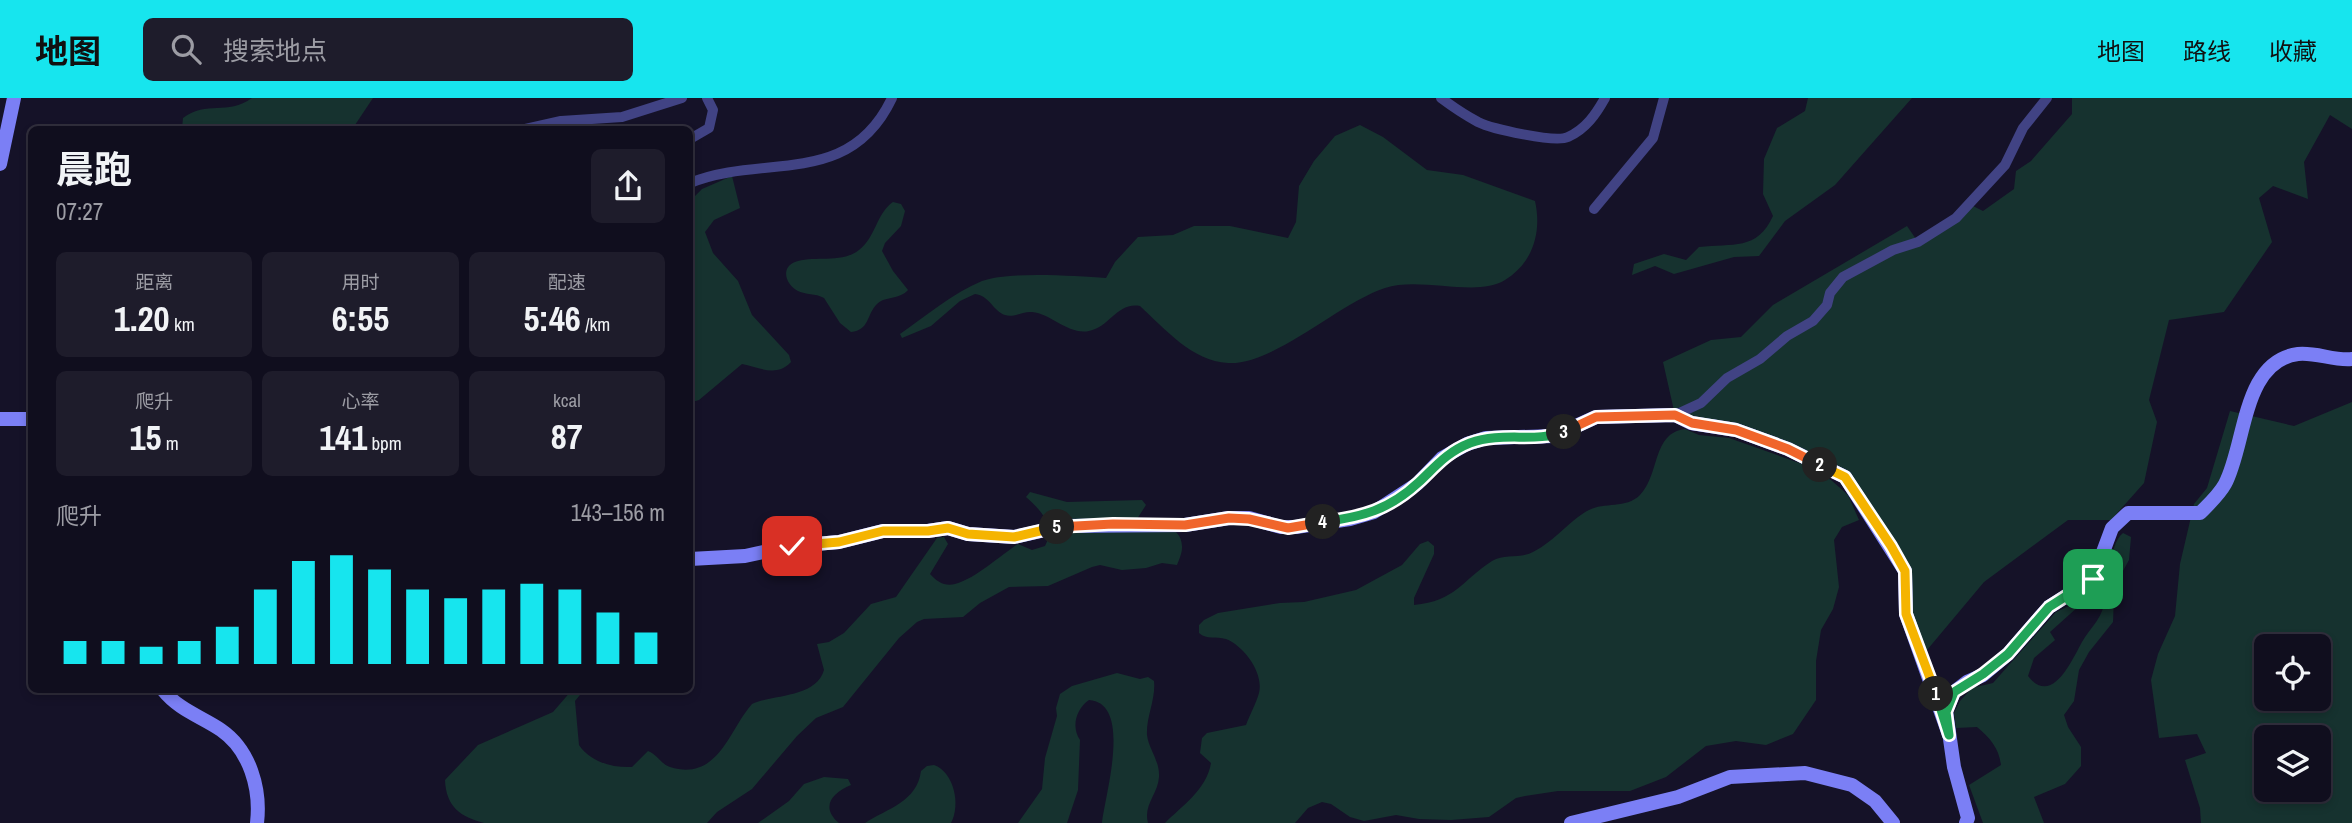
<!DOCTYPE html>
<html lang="zh">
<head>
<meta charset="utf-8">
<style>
	body { margin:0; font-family:"Archivo Narrow","Noto Sans SC",sans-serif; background:#1e1c2b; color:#f1f3f6; height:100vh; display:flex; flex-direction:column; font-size:26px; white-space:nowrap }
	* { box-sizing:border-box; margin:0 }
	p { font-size:23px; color:#9c9ca4 }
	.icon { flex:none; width:38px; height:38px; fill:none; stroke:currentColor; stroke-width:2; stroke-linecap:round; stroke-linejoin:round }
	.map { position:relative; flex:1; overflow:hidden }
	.side { position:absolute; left:28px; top:28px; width:665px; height:567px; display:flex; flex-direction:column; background:#100e1e; border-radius:10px; box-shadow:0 4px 10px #0003,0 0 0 2px #302e3c }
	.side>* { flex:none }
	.buttons { position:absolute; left:2254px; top:536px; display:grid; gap:14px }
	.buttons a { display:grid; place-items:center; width:77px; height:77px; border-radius:10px; background:#100e1e; box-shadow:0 4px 10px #0003,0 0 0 2px #302e3c; font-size:35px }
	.pin { position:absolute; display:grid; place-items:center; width:60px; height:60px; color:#fff; margin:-30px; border-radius:14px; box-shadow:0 4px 10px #0006 }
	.km { position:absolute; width:35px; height:35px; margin:-18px; border-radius:50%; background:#222; color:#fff; font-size:19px; line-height:35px; text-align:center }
	.round { display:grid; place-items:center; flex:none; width:74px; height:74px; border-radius:10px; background:#1e1c2b }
	.head { display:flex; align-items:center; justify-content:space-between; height:119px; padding:0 28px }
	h1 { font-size:38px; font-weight:700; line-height:52px }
	.metrics { display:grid; grid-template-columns:repeat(3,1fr); gap:10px; height:119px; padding:7px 28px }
	.metrics div { display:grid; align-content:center; border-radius:10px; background:#1e1c2b; text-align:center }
	.metrics b { font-size:35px; font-weight:700 }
	.metrics small { font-size:19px; font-weight:400 }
	.metrics p { font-size:19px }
	.chart { height:196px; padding:14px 28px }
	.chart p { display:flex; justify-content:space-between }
	.chart svg { width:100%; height:126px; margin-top:7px; stroke:#17e5ee; stroke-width:6 }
	header { display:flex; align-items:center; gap:42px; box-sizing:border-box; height:98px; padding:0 35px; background:#17e5ee; color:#111 }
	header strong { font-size:33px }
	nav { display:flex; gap:38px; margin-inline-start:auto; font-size:24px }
	.search { width:490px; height:63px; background:#1e1c2b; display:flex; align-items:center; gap:18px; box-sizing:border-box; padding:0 24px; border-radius:10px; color:#9c9ca4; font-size:26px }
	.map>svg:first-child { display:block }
	.green { fill:#16322f; fill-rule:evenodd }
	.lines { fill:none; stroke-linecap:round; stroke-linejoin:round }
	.street { stroke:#414384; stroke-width:10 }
	.secondary { stroke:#7b7ff5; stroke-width:14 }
	.split-1-casing { stroke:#fff; stroke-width:14 }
	.split-2-casing { stroke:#fff; stroke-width:14 }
	.split-3-casing { stroke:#fff; stroke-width:14 }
	.split-4-casing { stroke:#fff; stroke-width:14 }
	.split-5-casing { stroke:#fff; stroke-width:14 }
	.split-6-casing { stroke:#fff; stroke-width:14 }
	.split-1 { stroke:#22a559; stroke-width:9 }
	.split-2 { stroke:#f5b400; stroke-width:9 }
	.split-3 { stroke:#f0652b; stroke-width:9 }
	.split-4 { stroke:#22a559; stroke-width:9 }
	.split-5 { stroke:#f0652b; stroke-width:9 }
	.split-6 { stroke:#f5b400; stroke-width:9 }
</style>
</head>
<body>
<header>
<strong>地图</strong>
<div class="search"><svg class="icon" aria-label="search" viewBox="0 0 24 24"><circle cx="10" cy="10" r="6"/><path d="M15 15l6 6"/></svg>搜索地点</div>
<nav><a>地图</a><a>路线</a><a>收藏</a></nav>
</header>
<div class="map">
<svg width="2352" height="725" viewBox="0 0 2352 725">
	<rect width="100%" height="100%" fill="#151228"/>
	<g class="green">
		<path d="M252 0H373L355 27 325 32 182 31 183 20C207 2 227 18 252 0Z"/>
		<path d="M1808 0H1912L1835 87 1785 123 1759 158 1734 159 1674 176 1655 168 1632 177 1634 166 1664 156 1686 162 1699 149C1733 145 1757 153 1773 118L1763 96 1764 61 1777 30 1805 13Z"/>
		<polygon points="2072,0 2352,0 2352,31 2330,17 2304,64 2308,101 2273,88 2259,100 2272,144 2224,214 2169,222 2149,302 2157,324 2144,385 2111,422 2068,422 1984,484 1922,558 1911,531 1905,473 1836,373 1675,317 1663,264 1711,242 1741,239 1773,207 1907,128 1918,144 1971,107 1983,113 2014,91 2016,73 2031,63 2072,16"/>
		<path d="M1360 27 1383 39 1427 72 1463 77 1535 103C1542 134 1533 165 1505 182 1477 200 1420 178 1385 190 1339 205 1273 268 1228 265 1192 263 1165 231 1140 208 1117 204 1110 229 1089 233 1068 237 1052 216 1032 214 1023 213 1014 220 1005 217 993 213 990 198 975 196L960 203 931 228 902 240 900 236C926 218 953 195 982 183 1010 173 1075 178 1106 180L1115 164 1138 139 1173 137 1194 128H1230L1288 140 1296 124 1299 88 1314 63 1335 38Z"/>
		<path d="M732 78 740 110 714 122 705 134 713 155 738 183 752 217 789 257 791 264C776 280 759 269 742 266L699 302 692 304 690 302V103L702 91Z"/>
		<path d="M893 104 901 106 905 113 901 128 885 145 882 153 893 173 908 192C899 202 885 198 877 206 866 217 870 232 851 234L840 225 824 200C815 195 806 197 798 193 786 187 780 170 795 164 813 157 842 166 859 152 876 139 876 116 893 104Z"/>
		<path d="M2352 304V725H2201L2200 710 2185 662 2206 655 2197 636 2159 640 2151 582 2158 556 2175 518 2180 466 2194 406 2207 390 2230 313 2294 328ZM2266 548H2319V600H2266ZM2266 639H2319V691H2266Z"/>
		<path d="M1685 331 1699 337 1729 340 1805 367 1831 382 1848 397 1859 422 1842 429 1834 442 1839 489 1833 511 1821 532 1816 563V602L1793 636 1766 647 1736 643 1706 648 1666 679 1630 693H1558L1525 698 1516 700 1489 719 1451 722 1419 721 1396 717 1364 723 1350 719 1331 706 1322 704 1308 710 1295 725H1165C1182 708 1207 691 1211 665L1200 655 1202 640 1207 635 1246 627C1250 616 1256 606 1259 595 1264 575 1244 548 1226 541 1216 538 1207 542 1199 535V527L1204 522 1218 515 1280 505 1304 504 1356 492 1402 467 1420 446 1428 443 1434 448V456L1414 500V507C1456 503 1461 483 1492 463 1505 455 1520 461 1533 454 1555 443 1571 421 1589 412 1604 404 1626 411 1640 397 1660 377 1652 335 1685 331Z"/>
		<path d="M1030 394 1067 404 1142 402 1146 407 1137 421C1154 425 1183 426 1182 450 1182 455 1179 462 1177 467L1162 465 1146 470 1122 472 1100 467 1092 469 1048 488 1009 489 980 505 963 519 924 521 917 524 899 540 843 609 816 620 797 638 752 691 717 714 707 725H484C461 719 446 709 445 682L478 647 553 614 572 592H584L575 603 579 647C590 664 613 670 632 669L648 653C658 657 661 666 670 669 718 684 729 632 752 606 774 596 816 600 824 572L817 546 829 544 844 535 871 506 896 499 937 440 944 439 948 446 930 476C936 483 945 489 955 486 977 480 999 458 1018 446L1032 452 1045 448C1056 428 1040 411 1026 399Z"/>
		<path d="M2123 435 2131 439 2129 462 2118 482 2114 499 2113 524 2089 554 2079 572 2074 603 2064 617 2068 629 2081 649V668L2065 686 2034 699 2044 725H1983L1969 687 2001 667C1999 650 1990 640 1977 629L1956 630 1954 615 1960 603 1972 590 1993 585 2056 514 2089 499 2050 534 2055 542 2034 560 2028 578C2052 609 2072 562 2082 544 2090 530 2100 523 2104 507 2109 488 2108 447 2123 435Z"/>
		<path d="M1117 575 1140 581 1148 579 1154 583C1156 601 1146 619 1147 637 1149 652 1160 663 1159 679 1158 696 1143 707 1148 725H1102C1105 697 1133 605 1089 602 1076 611 1071 629 1080 642L1078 692 1067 725H1018L1042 691 1045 660 1057 618 1056 610 1060 596 1072 588Z"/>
		<path d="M934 667C954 674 961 707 951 725H865C888 710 917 704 921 673L927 668Z"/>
		<path d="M824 679 848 681 851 687C832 695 820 709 839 725H758L789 703 804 686Z"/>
	</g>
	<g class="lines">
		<g class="street">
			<path d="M1441 0C1453 9 1465 17 1478 24 1492 31 1555 45 1568 39 1586 31 1596 16 1605 0"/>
			<polyline points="521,32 561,23 622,19 682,0"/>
			<polyline points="690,41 709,30 713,12 707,0"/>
			<path d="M690 85C764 55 849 91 892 0"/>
			<polyline points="1594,111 1653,40 1664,0"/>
			<polyline points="1675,317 1701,305 1727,280 1760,261 1787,238 1813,223 1827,207 1830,195 1843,179 1893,152 1918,144 1956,120 2005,67 2023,30 2047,0"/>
		</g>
		<g class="secondary">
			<polyline points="0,66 14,0"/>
			<polyline points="0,321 32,321"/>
			<polyline points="690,461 745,458 792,448 839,444 883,433 928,433 948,430 968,436 1014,439 1063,428 1185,427 1229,420 1249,420 1281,429 1296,429 1350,421 1374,414 1417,386 1442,360 1467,346 1486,340 1554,338 1596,319 1675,317 1691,325 1736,332 1788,351 1845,379 1905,473 1906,516 1949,637"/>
			<path d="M163 592C179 612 200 618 221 632 250 652 261 691 257 725"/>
			<polyline points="1571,725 1678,699 1730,679 1805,675 1852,687 1875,703 1893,725"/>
			<path d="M1966 725 1968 720 1954 669 1946 613 1954 594 1967 584 1983 577 2008 556 2049 509 2093 481 2112 430 2128 415H2200C2209 406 2219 397 2225 386 2246 347 2242 263 2298 256 2316 254 2334 263 2352 261"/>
		</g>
	</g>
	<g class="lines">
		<g class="split-1-casing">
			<polyline id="split-1" points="1936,596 1949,637 1946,614 1954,594 1983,576 2008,556 2049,509 2093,481"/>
		</g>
		<g class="split-2-casing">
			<polyline id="split-2" points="1820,367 1845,379 1891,448 1905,473 1906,516 1936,596"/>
		</g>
		<g class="split-3-casing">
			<polyline id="split-3" points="1564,334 1596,319 1675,317 1692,325 1736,332 1788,351 1820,367"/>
		</g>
		<g class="split-4-casing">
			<path id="split-4" d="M1323 424C1362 419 1389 412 1419 384 1436 368 1447 354 1470 345 1503 333 1534 345 1564 334"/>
		</g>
		<g class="split-5-casing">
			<polyline id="split-5" points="1057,429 1113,426 1185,427 1229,420 1249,421 1288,430 1323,424"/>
		</g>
		<g class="split-6-casing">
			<polyline id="split-6" points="792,448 839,444 883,433 928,433 948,430 968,436 1014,439 1057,429"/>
		</g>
		<use href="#split-1" class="split-1"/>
		<use href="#split-2" class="split-2"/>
		<use href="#split-3" class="split-3"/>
		<use href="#split-4" class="split-4"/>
		<use href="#split-5" class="split-5"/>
		<use href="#split-6" class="split-6"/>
	</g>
</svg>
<div class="buttons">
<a><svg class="icon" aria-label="locate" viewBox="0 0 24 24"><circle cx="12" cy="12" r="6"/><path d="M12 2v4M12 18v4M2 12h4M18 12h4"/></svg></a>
<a><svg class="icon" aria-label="layers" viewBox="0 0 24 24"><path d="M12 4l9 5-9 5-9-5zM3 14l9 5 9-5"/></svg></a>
</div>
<div class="pin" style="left:2093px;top:481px;background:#1e9e55"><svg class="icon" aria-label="arrive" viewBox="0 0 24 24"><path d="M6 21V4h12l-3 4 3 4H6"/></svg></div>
<div class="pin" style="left:792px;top:448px;background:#d93025"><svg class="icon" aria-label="check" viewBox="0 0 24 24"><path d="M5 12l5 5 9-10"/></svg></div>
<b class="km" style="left:1936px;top:596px">1</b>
<b class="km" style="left:1820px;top:367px">2</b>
<b class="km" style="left:1564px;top:334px">3</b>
<b class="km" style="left:1323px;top:424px">4</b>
<b class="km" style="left:1057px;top:429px">5</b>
<section class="side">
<div class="head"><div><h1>晨跑</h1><p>07:27</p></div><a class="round"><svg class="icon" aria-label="share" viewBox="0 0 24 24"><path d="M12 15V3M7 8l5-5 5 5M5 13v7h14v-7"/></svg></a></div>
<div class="metrics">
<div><p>距离</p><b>1.20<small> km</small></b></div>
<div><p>用时</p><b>6:55</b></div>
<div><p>配速</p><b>5:46<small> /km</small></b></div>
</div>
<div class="metrics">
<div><p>爬升</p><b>15<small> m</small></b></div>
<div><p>心率</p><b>141<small> bpm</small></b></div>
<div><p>kcal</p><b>87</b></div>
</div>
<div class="chart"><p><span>爬升</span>143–156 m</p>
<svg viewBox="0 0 160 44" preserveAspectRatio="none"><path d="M5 44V36M15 44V36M25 44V38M35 44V36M45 44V31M55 44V18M65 44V8M75 44V6M85 44V11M95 44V18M105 44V21M115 44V18M125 44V16M135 44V18M145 44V26M155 44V33"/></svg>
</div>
</section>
</div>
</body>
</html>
